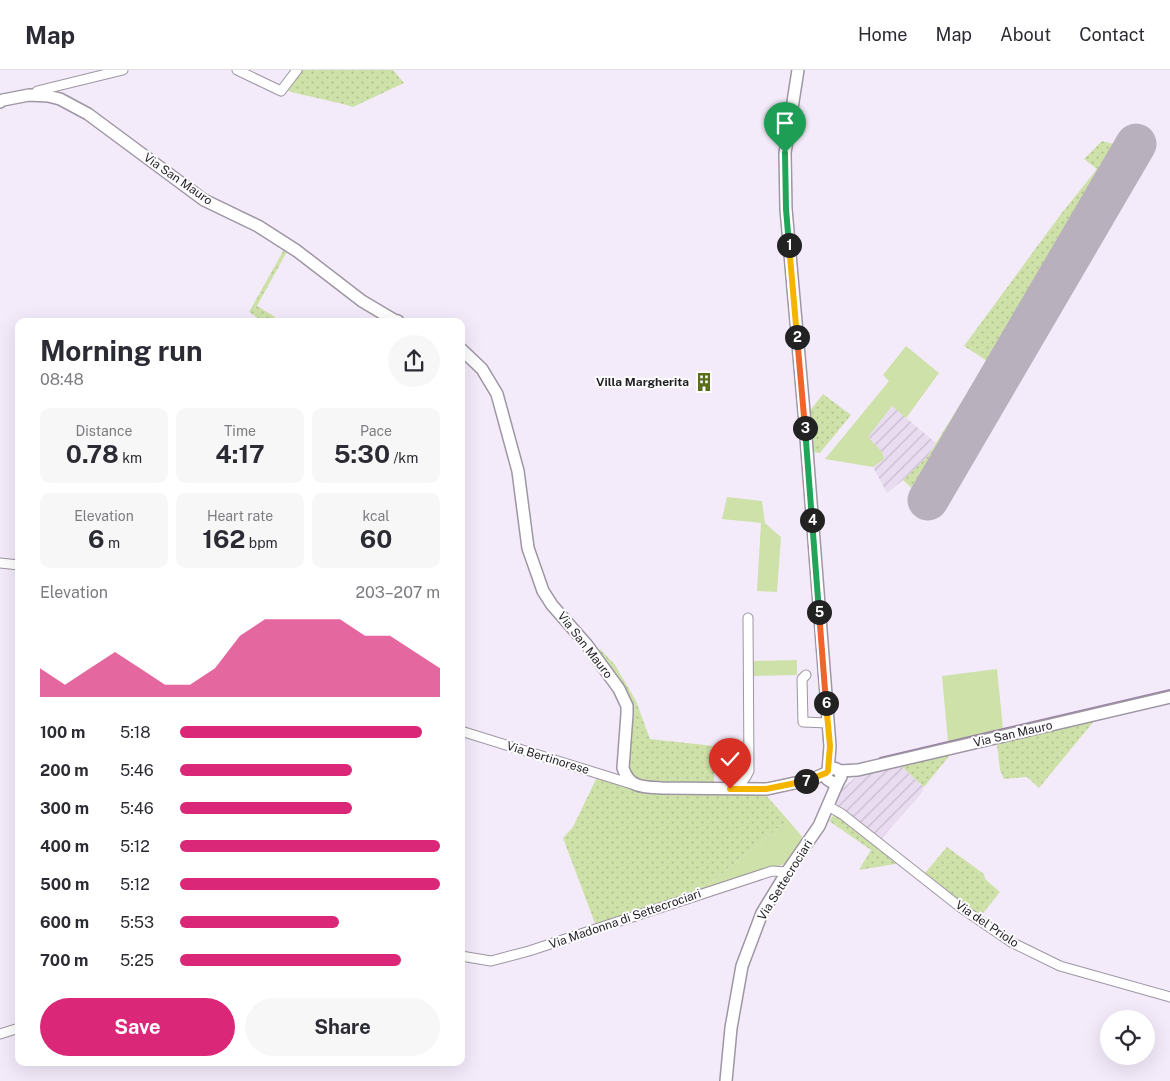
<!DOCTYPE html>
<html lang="en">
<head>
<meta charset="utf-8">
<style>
	body { margin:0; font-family:"Public Sans",sans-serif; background:#f7f7f7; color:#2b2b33; height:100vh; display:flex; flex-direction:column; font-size:19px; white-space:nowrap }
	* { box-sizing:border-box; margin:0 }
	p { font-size:16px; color:#7c7c81 }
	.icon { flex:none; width:28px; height:28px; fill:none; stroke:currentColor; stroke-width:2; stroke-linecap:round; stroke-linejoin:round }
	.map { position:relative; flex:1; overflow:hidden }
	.drawer { position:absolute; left:15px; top:248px; width:450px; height:748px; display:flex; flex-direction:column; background:#fff; border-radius:10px; box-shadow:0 5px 20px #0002 }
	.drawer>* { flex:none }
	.fabs { position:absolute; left:1100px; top:940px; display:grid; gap:10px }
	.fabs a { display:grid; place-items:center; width:55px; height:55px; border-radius:50%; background:#fff; box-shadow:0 5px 20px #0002; font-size:25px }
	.pin { position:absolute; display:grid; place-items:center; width:42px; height:42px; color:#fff; margin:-51px -21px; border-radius:50% 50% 50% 0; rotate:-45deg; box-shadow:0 0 5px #0007 }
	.pin .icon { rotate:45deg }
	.km { position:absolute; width:25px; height:25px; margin:-12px; border-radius:50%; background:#222; color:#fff; font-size:14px; line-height:25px; text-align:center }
	.round { display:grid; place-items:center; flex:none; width:52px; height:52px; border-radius:26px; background:#f7f7f7 }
	.head { display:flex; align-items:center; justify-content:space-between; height:85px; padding:0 25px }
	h1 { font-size:28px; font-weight:700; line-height:38px }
	.metrics { display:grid; grid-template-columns:repeat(3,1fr); gap:8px; height:85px; padding:5px 25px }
	.metrics div { display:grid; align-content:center; border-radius:10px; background:#f7f7f7; text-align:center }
	.metrics b { font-size:25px; font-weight:700 }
	.metrics small { font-size:14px; font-weight:400 }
	.metrics p { font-size:14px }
	.chart { height:140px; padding:10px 25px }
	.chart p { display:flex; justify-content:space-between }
	.chart svg { width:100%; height:90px; margin-top:5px; fill:#db2777; opacity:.7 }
	.cta { display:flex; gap:10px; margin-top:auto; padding:10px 25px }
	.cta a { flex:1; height:58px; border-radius:30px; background:#db2777; color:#fff; font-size:20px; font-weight:700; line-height:58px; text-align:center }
	.cta a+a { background:#f7f7f7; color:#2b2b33 }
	ul { padding:0 25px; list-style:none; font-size:16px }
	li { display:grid; grid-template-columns:80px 60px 1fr; align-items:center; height:38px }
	li i { height:12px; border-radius:6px; background:#db2777 }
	header { display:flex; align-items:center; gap:30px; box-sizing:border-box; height:70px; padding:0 25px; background:#fff; border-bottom:1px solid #e1e1e2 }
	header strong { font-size:24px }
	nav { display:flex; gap:28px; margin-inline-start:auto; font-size:18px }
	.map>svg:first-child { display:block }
	.industrial { fill:url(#industrial-furrows) }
	.grass { fill:url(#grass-dots) }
	.green { fill:#cee1a9 }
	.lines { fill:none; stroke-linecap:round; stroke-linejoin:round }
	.stream { stroke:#967ea4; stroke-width:2 }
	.runway { stroke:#b8b1bd; stroke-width:41 }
	.minor-casing { stroke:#9e96a3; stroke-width:11 }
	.major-casing { stroke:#9e96a3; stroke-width:14 }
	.minor { stroke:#fff; stroke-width:9 }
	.major { stroke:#fff; stroke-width:11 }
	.split-1-casing { stroke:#fff; stroke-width:10 }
	.split-2-casing { stroke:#fff; stroke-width:10 }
	.split-3-casing { stroke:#fff; stroke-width:10 }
	.split-4-casing { stroke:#fff; stroke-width:10 }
	.split-5-casing { stroke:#fff; stroke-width:10 }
	.split-6-casing { stroke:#fff; stroke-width:10 }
	.split-7-casing { stroke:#fff; stroke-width:10 }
	.split-8-casing { stroke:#fff; stroke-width:10 }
	.split-1 { stroke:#22a559; stroke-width:6 }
	.split-2 { stroke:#f5b400; stroke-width:6 }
	.split-3 { stroke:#f0652b; stroke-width:6 }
	.split-4 { stroke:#22a559; stroke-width:6 }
	.split-5 { stroke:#22a559; stroke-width:6 }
	.split-6 { stroke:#f0652b; stroke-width:6 }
	.split-7 { stroke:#f5b400; stroke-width:6 }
	.split-8 { stroke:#f5b400; stroke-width:6 }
	.labels { text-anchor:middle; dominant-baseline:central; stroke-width:4; stroke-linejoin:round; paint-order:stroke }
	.street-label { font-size:12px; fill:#221f24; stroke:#fdfcfe }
	.poi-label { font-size:12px; font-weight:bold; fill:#221f24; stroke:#fdfcfe; text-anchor:end }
</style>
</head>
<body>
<header>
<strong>Map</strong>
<nav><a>Home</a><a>Map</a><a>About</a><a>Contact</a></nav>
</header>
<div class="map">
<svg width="1170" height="1011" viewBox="0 0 1170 1011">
	<defs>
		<pattern id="industrial-furrows" width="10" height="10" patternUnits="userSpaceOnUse" patternTransform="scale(1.25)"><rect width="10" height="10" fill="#e9dcf1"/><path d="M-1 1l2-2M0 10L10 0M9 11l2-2" fill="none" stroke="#c8bcce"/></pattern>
		<pattern id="grass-dots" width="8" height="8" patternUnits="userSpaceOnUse" patternTransform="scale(1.25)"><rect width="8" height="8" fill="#cee1a9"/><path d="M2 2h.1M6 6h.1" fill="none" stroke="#b1c191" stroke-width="1.8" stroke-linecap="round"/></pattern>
	</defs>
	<rect width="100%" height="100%" fill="#f4ebfa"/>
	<g class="industrial">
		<polygon points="892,336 936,373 928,386 903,410 887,423 873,397 884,389 868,367"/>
		<polygon points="900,695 924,717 921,724 881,769 834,733 843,718 855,708"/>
	</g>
	<g class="grass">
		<path d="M299 0H393L404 13 353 37C331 30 308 27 285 20Z"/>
		<polygon points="1123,69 1132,72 1079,156 921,427 903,410 928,386 987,291 964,276 1061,144 1097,99 1084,89 1102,71 1117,75"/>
		<polygon points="286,176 289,178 257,236 272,245 280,251 262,251 249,242"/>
		<polygon points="823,324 851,345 820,383 811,382 809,342"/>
		<polygon points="600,579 615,595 636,631 650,669 714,676 714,715 638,712 630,702 631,633 619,608 598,582"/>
		<polygon points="1094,651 1039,718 1027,707 1004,709 1000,700 997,674"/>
		<polygon points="950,685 924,717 900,695 911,692"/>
		<polygon points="598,705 639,719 764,723 788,750 708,815 713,817 596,856 563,768 573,757"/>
		<polygon points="835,743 901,793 859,800 871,780 829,751"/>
		<polygon points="947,777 984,804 985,809 1000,822 980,847 925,803"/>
	</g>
	<g class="green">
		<polygon points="906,276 939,303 906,348 892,336 868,367 882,382 884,389 873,397 825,389 889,311 883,305"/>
		<polygon points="727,427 762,431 765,453 781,467 777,522 757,521 761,453 722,449"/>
		<polygon points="797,590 797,605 753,606 753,591"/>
		<polygon points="997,599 1003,659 948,672 942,606"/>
		<polygon points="788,750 805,770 791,792 713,817 708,815"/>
	</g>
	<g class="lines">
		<polyline class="stream" points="880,688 1170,620"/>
		<polyline class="runway" points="928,430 1136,74"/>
		<g class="minor-casing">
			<g id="minor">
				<polyline points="237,0 281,21 297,0"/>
				<polyline points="36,25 37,21 123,0"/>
				<polyline points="0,493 19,495"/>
				<polyline points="806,605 802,609 803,652 828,653"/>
				<polyline points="461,661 635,715"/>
				<path d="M733 718C741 714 745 710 749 701L748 548"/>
				<polyline points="828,736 842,744 960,837 1011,872 1060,896 1170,927"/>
				<polyline points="461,886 491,891 529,881 772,801 787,802"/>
				<polyline points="0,964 19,958"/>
			</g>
		</g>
		<g class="major-casing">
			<g id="major">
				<polyline points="798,0 785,83 786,139 804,342 830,676 828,701"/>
				<polyline points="0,32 3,30 29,25 48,26 60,29 88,44 204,130 258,156 297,181 362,231 394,250 398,251"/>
				<path d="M461 279 482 299 497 324 518 401 528 478 543 521 552 535 587 575 619 619 627 636V644L623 698C629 718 643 717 662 718L767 719 813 709 826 703 828 701 832 698C837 698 841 701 841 707L838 712 833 713 827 709 826 703"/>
				<polyline points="839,701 858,700 1170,627"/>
				<polyline points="726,1011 731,958 742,896 762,843 787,802 819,756 838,712"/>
			</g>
		</g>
		<use href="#minor" class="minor"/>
		<use href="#major" class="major"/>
	</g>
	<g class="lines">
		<g class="split-1-casing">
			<polyline id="split-1" points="785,83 786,139 789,175"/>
		</g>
		<g class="split-2-casing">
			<polyline id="split-2" points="789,175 797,267"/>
		</g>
		<g class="split-3-casing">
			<polyline id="split-3" points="797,267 805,358"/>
		</g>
		<g class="split-4-casing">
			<polyline id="split-4" points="805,358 812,450"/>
		</g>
		<g class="split-5-casing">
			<polyline id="split-5" points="812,450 819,542"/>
		</g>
		<g class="split-6-casing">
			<polyline id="split-6" points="819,542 826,633"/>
		</g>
		<g class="split-7-casing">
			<polyline id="split-7" points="806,711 826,703 828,701 830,676 826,633"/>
		</g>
		<g class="split-8-casing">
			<polyline id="split-8" points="730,719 766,719 806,711"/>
		</g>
		<use href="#split-1" class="split-1"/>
		<use href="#split-2" class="split-2"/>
		<use href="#split-3" class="split-3"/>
		<use href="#split-4" class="split-4"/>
		<use href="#split-5" class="split-5"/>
		<use href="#split-6" class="split-6"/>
		<use href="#split-7" class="split-7"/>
		<use href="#split-8" class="split-8"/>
	</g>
	<defs>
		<g id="building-bare" transform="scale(1.5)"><path d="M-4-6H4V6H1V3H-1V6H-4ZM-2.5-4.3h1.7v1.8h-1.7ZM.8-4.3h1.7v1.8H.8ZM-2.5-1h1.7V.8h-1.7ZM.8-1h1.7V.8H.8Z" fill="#596d1c" stroke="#fdfcfe" stroke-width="2.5" paint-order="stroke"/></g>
	</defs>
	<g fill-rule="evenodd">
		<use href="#building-bare" x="704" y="312"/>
	</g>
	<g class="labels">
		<g class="street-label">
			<text transform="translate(178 109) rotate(35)">Via San Mauro</text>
			<text transform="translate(585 575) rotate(52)">Via San Mauro</text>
			<text transform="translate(1013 664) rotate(-13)">Via San Mauro</text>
			<text transform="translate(548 688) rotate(17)">Via Bertinorese</text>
			<text transform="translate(785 810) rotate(-58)">Via Settecrociari</text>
			<text transform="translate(625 849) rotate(-19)">Via Madonna di Settecrociari</text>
			<text transform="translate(987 854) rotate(34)">Via del Priolo</text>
		</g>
		<g class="poi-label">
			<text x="689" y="312">Villa Margherita</text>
		</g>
	</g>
</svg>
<div class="fabs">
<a><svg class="icon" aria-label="locate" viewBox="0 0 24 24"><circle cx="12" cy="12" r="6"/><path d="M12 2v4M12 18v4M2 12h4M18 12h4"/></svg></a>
</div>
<div class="pin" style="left:785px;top:83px;background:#1e9e55"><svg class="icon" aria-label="arrive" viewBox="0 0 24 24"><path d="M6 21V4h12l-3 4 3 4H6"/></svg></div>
<div class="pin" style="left:730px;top:719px;background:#d93025"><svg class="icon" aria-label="check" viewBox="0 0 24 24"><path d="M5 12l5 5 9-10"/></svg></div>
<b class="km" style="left:789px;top:175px">1</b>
<b class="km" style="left:797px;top:267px">2</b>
<b class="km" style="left:805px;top:358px">3</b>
<b class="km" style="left:812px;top:450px">4</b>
<b class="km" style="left:819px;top:542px">5</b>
<b class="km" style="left:826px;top:633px">6</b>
<b class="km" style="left:806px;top:711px">7</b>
<section class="drawer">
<div class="head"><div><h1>Morning run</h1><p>08:48</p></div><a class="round"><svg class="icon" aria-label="share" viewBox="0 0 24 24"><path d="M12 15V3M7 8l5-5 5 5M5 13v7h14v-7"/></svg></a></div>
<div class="metrics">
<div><p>Distance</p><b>0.78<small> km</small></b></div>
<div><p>Time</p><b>4:17</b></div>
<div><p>Pace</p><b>5:30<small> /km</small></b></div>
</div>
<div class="metrics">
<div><p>Elevation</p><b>6<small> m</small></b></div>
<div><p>Heart rate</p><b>162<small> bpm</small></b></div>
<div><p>kcal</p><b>60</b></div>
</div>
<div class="chart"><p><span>Elevation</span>203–207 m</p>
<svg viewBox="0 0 160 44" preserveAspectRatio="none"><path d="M0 44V30L10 38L20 30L30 22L40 30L50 38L60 38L70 30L80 14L90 6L100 6L110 6L120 6L130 14L140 14L150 22L160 30V44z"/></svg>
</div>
<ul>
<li><b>100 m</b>5:18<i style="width:93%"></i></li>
<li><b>200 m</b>5:46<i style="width:66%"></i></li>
<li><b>300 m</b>5:46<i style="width:66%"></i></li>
<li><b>400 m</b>5:12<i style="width:100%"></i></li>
<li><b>500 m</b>5:12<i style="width:100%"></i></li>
<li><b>600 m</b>5:53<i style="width:61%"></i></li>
<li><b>700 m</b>5:25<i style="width:85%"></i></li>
</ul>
<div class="cta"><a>Save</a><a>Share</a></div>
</section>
</div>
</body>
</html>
